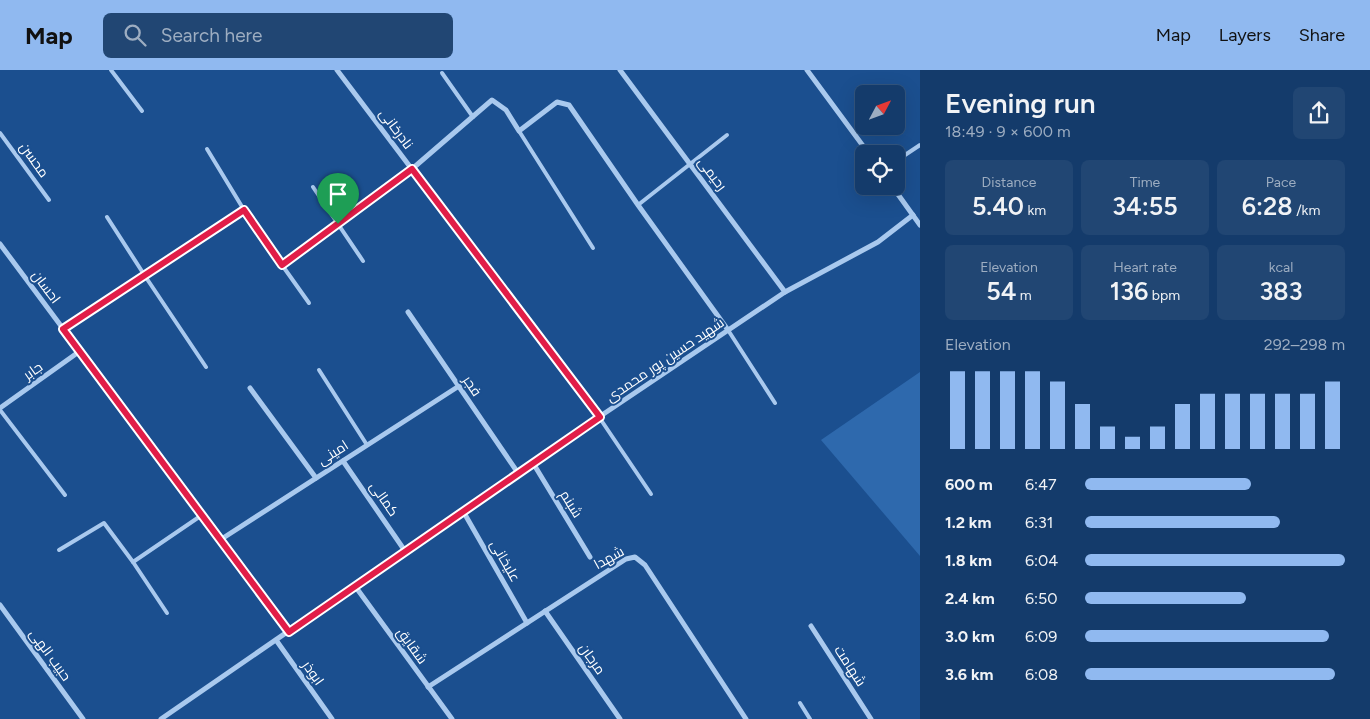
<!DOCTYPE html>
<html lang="en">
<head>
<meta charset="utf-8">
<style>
	body { margin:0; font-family:Figtree,Cairo,sans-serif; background:#214673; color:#f1f3f6; height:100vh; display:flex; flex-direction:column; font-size:19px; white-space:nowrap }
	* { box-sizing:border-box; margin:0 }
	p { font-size:16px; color:#9dadc1 }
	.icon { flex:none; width:28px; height:28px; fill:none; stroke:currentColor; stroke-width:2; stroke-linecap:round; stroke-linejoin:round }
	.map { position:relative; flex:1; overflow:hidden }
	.sheet { display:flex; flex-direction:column; background:#143b6b; width:450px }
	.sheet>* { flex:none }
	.needle { width:32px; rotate:49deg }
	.controls { position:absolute; left:855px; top:15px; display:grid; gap:10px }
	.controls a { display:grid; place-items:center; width:50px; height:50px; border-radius:8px; background:#143b6b; box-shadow:0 5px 20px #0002,0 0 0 1px #33557e; font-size:25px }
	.pin { position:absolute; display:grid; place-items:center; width:42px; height:42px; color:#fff; margin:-51px -21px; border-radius:50% 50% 50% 0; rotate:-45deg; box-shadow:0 0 5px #0007 }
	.pin .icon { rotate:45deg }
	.round { display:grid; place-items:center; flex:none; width:52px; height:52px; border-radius:8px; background:#214673 }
	.headline { display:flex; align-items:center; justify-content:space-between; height:85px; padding:0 25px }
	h1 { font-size:28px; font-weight:600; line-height:38px }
	.stats { display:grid; grid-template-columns:repeat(3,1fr); gap:8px; height:85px; padding:5px 25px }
	.stats div { display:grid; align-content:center; border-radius:8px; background:#214673; text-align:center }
	.stats b { font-size:25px; font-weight:600 }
	.stats small { font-size:14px; font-weight:400 }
	.stats p { font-size:14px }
	.chart { height:140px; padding:10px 25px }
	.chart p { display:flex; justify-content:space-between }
	.chart svg { width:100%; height:90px; margin-top:5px; stroke:#90b9f0; stroke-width:6 }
	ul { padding:0 25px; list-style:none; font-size:16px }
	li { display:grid; grid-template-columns:80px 60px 1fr; align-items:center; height:38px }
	li i { height:12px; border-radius:6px; background:#90b9f0 }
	header { display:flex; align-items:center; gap:30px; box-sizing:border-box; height:70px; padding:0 25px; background:#90b9f0; color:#111 }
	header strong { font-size:24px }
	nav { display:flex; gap:28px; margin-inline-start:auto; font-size:18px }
	.search { width:350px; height:45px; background:#214673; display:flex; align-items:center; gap:12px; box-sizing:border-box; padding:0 18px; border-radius:8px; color:#9dadc1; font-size:19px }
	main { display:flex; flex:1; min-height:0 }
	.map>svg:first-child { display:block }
	.green { fill:#2e69ad }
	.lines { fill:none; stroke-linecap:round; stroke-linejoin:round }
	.lane { stroke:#a9c9ee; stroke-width:4 }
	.street { stroke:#a9c9ee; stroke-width:5 }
	.route-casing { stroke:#fff; stroke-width:10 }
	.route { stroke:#e11d48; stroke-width:6 }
	.labels { text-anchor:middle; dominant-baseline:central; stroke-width:4; stroke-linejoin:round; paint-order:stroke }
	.street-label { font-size:14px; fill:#fff; stroke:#1b4f8f }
</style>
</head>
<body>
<header>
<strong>Map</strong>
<div class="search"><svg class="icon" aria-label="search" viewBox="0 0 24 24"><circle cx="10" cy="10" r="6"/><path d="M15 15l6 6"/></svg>Search here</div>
<nav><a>Map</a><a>Layers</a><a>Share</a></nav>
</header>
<main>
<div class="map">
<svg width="920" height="649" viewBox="0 0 920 649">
	<rect width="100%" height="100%" fill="#1b4f8f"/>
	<polygon class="green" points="920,302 920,486 821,370"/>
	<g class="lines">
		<g class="lane">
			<polyline points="111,0 142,41"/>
			<polyline points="442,3 473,47"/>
			<polyline points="519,61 593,178"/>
			<polyline points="0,63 49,130"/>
			<polyline points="207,79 244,140"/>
			<polyline points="896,91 920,75"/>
			<polyline points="313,117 363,191"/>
			<polyline points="638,135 727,65"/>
			<polyline points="107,147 145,206 206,297"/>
			<polyline points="282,195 309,233"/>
			<polyline points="728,260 775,333"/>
			<polyline points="319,300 367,375"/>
			<polyline points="0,340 65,425"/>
			<polyline points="599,347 651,424"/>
			<polyline points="59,480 104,453 133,492 167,543"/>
			<polyline points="133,492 202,445"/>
			<polyline points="800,633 810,649"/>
		</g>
		<g class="street">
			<polyline points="337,0 599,347"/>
			<polyline points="620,0 785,222"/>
			<polyline points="807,0 869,84"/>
			<polyline points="892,116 920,155"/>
			<polyline points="0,174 289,562"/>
			<polyline points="408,242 518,403"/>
			<polyline points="63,259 244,140 282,195 412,99 492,30 506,40 519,61 557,32 569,35 638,135 728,260"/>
			<polyline points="250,318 316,408"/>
			<polyline points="0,338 80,281"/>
			<polyline points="343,391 405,481"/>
			<polyline points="533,393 590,487"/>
			<polyline points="463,441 527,553"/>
			<polyline points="220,470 459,316"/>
			<polyline points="355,516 452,649"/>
			<polyline points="0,535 83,649"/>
			<polyline points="545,541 620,649"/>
			<polyline points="811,556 871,649"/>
			<polyline points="276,570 332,649"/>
			<polyline points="428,617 626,489 635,487 645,495 746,649"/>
			<polyline points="161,649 599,347 785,222 878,172 913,145"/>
		</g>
	</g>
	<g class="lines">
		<g class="route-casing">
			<polygon id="route" points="412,99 600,347 289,562 63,259 244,140 282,195"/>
		</g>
		<use href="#route" class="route"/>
	</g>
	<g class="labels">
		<g class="street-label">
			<text transform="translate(396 59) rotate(53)">نادرخانی</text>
			<text transform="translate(34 90) rotate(54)">محسن</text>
			<text transform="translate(712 104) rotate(53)">رحیمی</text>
			<text transform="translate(46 217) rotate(53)">احسان</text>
			<text transform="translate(665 290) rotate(-34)">شهید حسین پور محمدی</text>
			<text transform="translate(33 301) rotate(-35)">جابر</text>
			<text transform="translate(472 316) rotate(56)">فجر</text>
			<text transform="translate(333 383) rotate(-33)">امینی</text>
			<text transform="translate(384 429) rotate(55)">کمالی</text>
			<text transform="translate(571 434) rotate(58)">شبنم</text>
			<text transform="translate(609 488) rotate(-29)">شهدا</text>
			<text transform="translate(505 491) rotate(60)">علیخانی</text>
			<text transform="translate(412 576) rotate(54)">شقایق</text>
			<text transform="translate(50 585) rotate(54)">حبیب الهی</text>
			<text transform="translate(592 589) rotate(55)">مرجان</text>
			<text transform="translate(850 596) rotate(57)">شهامت</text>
			<text transform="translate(313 603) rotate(55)">ابوذر</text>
		</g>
	</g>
</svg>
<div class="controls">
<a><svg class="needle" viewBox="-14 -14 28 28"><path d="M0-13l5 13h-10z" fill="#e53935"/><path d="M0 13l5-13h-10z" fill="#9dadc1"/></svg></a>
<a><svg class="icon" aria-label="locate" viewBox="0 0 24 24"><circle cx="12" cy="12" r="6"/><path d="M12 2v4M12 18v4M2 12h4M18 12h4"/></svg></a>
</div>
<div class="pin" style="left:338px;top:154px;background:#1e9e55"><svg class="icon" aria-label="arrive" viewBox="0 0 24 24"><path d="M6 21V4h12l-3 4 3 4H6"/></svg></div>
</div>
<section class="sheet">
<div class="headline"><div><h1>Evening run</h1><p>18:49 · 9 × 600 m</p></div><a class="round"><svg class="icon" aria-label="share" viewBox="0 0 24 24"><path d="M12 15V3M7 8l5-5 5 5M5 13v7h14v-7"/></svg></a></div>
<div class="stats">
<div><p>Distance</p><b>5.40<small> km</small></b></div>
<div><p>Time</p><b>34:55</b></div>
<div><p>Pace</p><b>6:28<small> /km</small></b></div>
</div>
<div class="stats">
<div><p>Elevation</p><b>54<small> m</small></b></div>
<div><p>Heart rate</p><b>136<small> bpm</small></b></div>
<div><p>kcal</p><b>383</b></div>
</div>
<div class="chart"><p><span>Elevation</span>292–298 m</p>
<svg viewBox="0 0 160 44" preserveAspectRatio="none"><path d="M5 44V6M15 44V6M25 44V6M35 44V6M45 44V11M55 44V22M65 44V33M75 44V38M85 44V33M95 44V22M105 44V17M115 44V17M125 44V17M135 44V17M145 44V17M155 44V11"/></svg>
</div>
<ul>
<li><b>600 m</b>6:47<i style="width:64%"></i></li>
<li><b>1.2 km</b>6:31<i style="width:75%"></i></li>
<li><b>1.8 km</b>6:04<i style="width:100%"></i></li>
<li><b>2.4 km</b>6:50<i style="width:62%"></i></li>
<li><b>3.0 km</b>6:09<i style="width:94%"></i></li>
<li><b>3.6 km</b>6:08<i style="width:96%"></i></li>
</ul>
</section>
</main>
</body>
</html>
